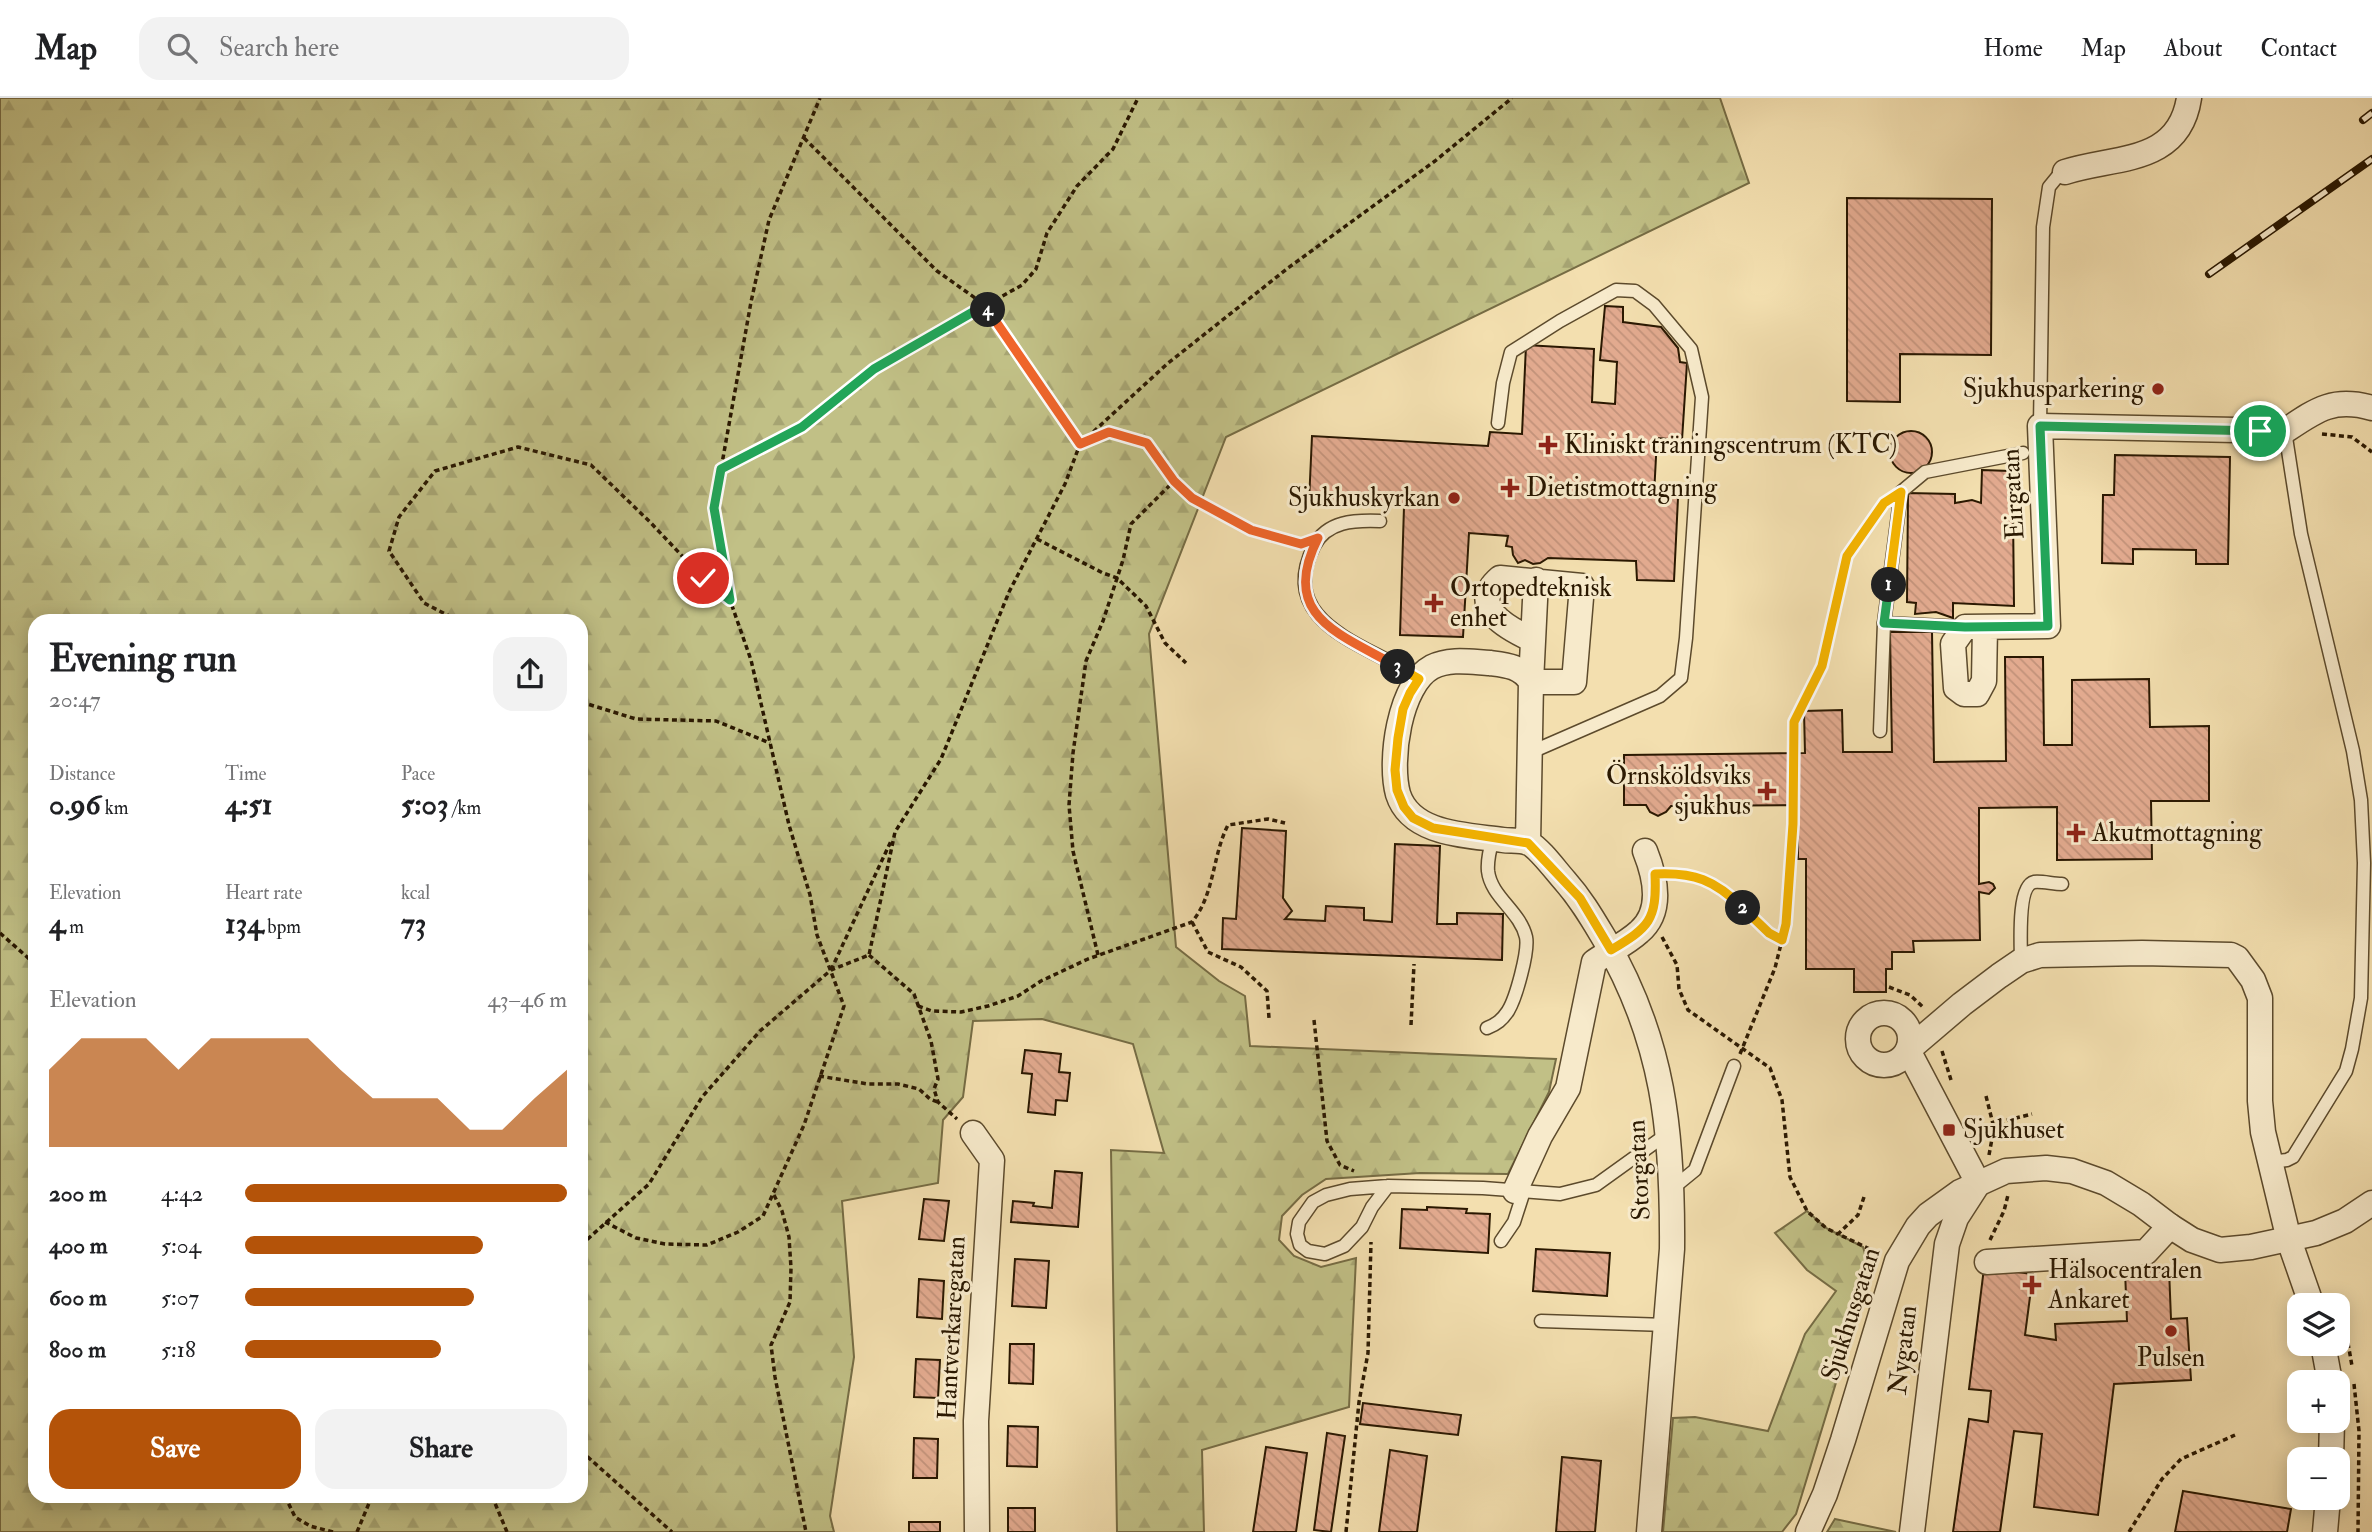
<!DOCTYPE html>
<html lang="en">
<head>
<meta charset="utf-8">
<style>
	body { margin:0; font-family:"IM FELL Double Pica",serif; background:#f2f2f2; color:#202124; height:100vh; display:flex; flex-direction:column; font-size:26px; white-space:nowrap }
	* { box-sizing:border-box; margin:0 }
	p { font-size:23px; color:#757577 }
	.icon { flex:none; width:38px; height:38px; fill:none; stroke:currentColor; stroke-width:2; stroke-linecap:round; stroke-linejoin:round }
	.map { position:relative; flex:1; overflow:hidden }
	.drawer { position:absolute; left:28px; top:516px; width:560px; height:889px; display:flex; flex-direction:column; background:#fff; border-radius:21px; box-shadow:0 4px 18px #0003 }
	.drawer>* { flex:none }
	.buttons { position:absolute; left:2287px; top:1195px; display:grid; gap:14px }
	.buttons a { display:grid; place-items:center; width:63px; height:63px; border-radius:14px; background:#fff; box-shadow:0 4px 18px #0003; font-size:35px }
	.pin { position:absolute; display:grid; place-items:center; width:60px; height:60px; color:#fff; margin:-30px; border:4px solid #fff; border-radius:50%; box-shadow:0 2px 7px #0007 }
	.km { position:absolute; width:35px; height:35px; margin:-18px; border-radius:50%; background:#222; color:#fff; font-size:19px; line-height:35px; text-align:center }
	.round { display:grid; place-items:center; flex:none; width:74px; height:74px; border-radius:21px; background:#f2f2f2 }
	.head { display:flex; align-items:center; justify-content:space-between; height:119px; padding:0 21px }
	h1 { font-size:38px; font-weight:700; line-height:52px }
	.figures { display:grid; grid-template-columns:repeat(3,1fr); gap:10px; height:119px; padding:7px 21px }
	.figures div { display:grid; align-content:center }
	.figures b { font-size:30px; font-weight:700 }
	.figures small { font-size:19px; font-weight:400 }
	.figures p { font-size:19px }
	.chart { height:196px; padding:14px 21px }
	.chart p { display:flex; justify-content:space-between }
	.chart svg { width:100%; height:126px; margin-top:7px; fill:#b45309; opacity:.7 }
	.button { display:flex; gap:14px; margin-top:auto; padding:14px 21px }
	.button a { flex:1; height:80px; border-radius:21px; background:#b45309; color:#fff; font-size:28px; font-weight:700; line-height:80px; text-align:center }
	.button a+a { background:#f2f2f2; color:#202124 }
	ul { padding:0 21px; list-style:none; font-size:23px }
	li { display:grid; grid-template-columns:112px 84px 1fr; align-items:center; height:52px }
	li i { height:18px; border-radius:9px; background:#b45309 }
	header { display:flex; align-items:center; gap:42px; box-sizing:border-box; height:98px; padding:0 35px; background:#fff; border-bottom:2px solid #e0e0e0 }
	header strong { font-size:33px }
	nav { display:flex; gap:38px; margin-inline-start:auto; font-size:24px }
	.search { width:490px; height:63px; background:#f2f2f2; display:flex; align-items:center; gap:18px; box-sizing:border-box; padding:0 24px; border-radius:21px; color:#757577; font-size:26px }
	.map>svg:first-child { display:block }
	.forest { fill:url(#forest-firs); stroke:#766c44; stroke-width:2; fill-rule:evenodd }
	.building { fill:url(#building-back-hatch); stroke:#2a1801; stroke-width:2 }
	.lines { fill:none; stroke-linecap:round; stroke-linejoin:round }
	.service-casing { stroke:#5c4a2c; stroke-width:15 }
	.minor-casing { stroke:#5c4a2c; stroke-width:27 }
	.path { stroke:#2a1801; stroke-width:3.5; stroke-dasharray:5 3.5; stroke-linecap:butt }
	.service { stroke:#f7eacb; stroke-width:12 }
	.minor { stroke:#f7eacb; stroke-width:24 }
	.rail-casing { stroke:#2a1801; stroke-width:8 }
	.rail { stroke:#f7eacb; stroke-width:5; stroke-dasharray:16; stroke-linecap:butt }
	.split-1-casing { stroke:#fff; stroke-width:14 }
	.split-2-casing { stroke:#fff; stroke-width:14 }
	.split-3-casing { stroke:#fff; stroke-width:14 }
	.split-4-casing { stroke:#fff; stroke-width:14 }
	.split-5-casing { stroke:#fff; stroke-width:14 }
	.split-1 { stroke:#22a559; stroke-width:9 }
	.split-2 { stroke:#f5b400; stroke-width:9 }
	.split-3 { stroke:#f5b400; stroke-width:9 }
	.split-4 { stroke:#f0652b; stroke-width:9 }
	.split-5 { stroke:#22a559; stroke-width:9 }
	.poi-dot { fill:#8f2418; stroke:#f7eacb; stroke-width:2.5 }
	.labels { text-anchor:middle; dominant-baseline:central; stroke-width:6; stroke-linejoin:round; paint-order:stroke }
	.poi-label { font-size:26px; fill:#2a1801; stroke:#f7eacb; text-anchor:start }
	.street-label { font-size:26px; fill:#2a1801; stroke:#f7eacb }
</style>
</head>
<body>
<header>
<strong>Map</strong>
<div class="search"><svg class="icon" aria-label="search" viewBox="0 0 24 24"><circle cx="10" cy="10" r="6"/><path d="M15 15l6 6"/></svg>Search here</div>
<nav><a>Home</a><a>Map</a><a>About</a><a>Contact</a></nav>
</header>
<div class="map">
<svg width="2372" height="1434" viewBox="0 0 2372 1434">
	<defs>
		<pattern id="forest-firs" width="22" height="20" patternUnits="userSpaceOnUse" patternTransform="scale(1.75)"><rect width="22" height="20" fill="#c1c086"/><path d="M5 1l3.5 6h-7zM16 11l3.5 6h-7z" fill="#a6a472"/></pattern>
		<pattern id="building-back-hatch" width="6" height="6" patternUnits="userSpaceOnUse" patternTransform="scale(1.75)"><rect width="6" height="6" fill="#e2aa8f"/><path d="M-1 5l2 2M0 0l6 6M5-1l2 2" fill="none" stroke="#c2927a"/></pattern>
	</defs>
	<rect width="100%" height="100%" fill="#f3dfaf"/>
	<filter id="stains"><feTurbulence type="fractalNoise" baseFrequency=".00286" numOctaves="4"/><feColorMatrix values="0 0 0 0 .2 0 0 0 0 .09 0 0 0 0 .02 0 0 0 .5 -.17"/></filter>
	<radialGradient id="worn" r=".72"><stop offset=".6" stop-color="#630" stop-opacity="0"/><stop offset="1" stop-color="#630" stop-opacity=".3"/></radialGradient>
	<g class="forest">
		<path d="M0 0H1720L1749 85 1226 339 1149 536 1176 849 1219 883 1245 898 1250 948 1556 961 1549 994 1508 1076 1420 1075 1326 1081 1302 1097 1282 1118 1279 1142 1294 1158 1321 1169 1356 1160 1349 1309 1202 1352 1204 1434H1117L1111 1052 1164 1055 1133 946 1042 921 973 923 963 999 943 1022 938 1085 842 1103 854 1259 830 1418 834 1434H0ZM35 523H581V1398H35Z"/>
		<polygon points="1807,1113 1826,1130 1863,1149 1870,1173 1796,1416 1782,1434 1663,1434 1673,1320 1695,1319 1768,1333 1805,1236 1836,1193 1807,1172 1775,1135"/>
		<polygon points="1835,1421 1896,1434 1827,1434"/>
	</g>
	<g class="building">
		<polygon points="1847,100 1992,101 1991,257 1900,256 1900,304 1847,303"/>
		<polygon points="1605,208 1623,209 1623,224 1661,229 1678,250 1680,264 1687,265 1682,342 1657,340 1654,397 1678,400 1674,483 1637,482 1636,463 1548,460 1540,465 1533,466 1525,462 1518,465 1513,457 1512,449 1506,448 1508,438 1469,435 1463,539 1400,537 1404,409 1309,404 1312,338 1488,348 1490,334 1522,336 1526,247 1594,251 1592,304 1615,306 1617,264 1600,262"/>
		<circle cx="1911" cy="354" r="21"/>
		<polygon points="2115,357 2230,359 2228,466 2196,466 2196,452 2133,451 2133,466 2102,465 2103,397 2114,397"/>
		<polygon points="1982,372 2010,373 2010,413 2013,414 2014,508 1953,505 1953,520 1936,514 1915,516 1916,505 1907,504 1908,395 1955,396 1955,405 1972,402 1981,405"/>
		<polygon points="1890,534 1932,534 1934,664 2006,663 2005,559 2043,559 2044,647 2072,647 2072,582 2149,581 2150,629 2209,628 2209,703 2151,703 2152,761 2057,762 2057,709 1979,710 1979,786 1989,784 1993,786 1995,790 1989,796 1979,794 1980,842 1913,843 1914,854 1892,854 1892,871 1886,871 1886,894 1854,894 1854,871 1806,871 1806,761 1798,761 1798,707 1671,708 1666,714 1658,718 1650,714 1646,707 1624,707 1624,657 1805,655 1804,613 1842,612 1843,654 1892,654"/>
		<polygon points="1242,730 1286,733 1283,800 1292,813 1285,821 1325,823 1326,808 1364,810 1364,822 1392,824 1395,746 1440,748 1437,826 1457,826 1457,815 1503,816 1502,862 1222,851 1223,820 1236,821"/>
		<polygon points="1025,952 1061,956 1059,974 1070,975 1067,1003 1056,1002 1055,1017 1028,1014 1032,976 1022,975"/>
		<polygon points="1055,1073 1082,1075 1078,1129 1011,1124 1013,1103 1034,1105 1033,1108 1052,1110"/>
		<polygon points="924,1101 949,1103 944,1143 919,1141"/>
		<polygon points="1427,1109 1467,1111 1466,1115 1490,1116 1488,1155 1400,1150 1402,1111 1427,1112"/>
		<polygon points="1536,1151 1610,1155 1607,1198 1533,1193"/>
		<polygon points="1015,1161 1049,1163 1046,1210 1012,1208"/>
		<polygon points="1984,1170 2033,1176 2025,1237 2056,1242 2055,1226 2127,1223 2125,1172 2169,1171 2171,1221 2187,1220 2191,1282 2114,1286 2098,1417 2034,1409 2042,1336 2014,1333 2000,1434 1953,1434 1969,1321 1988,1324 1991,1293 1969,1291"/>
		<polygon points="919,1181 944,1183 942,1221 917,1219"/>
		<polygon points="1010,1246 1034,1246 1033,1286 1009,1285"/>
		<polygon points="916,1261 940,1262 938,1300 914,1299"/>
		<polygon points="1363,1305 1461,1317 1458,1337 1360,1326"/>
		<polygon points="1008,1328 1038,1329 1037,1369 1007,1368"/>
		<polygon points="1327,1335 1345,1338 1331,1434 1314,1432"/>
		<polygon points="914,1340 938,1341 937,1380 913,1380"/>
		<polygon points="1266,1349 1307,1355 1296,1434 1253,1434"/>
		<polygon points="1390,1352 1427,1358 1417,1434 1379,1434"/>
		<polygon points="1562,1359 1601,1363 1595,1434 1556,1434"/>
		<polygon points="2183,1393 2291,1411 2287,1434 2175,1434"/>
		<rect x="1008" y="1410" width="27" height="24"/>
		<rect x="909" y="1424" width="31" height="10"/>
	</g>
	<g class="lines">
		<g class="service-casing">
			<g id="service">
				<polyline points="1498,325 1503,285 1511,254 1560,223 1616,192 1635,193 1654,207 1691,251 1702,299 1686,540 1681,580 1660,598 1529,655"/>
				<polyline points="2040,328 2043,129 2049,89 2058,78 2065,74"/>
				<path d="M1380 423C1354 422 1327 423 1314 448 1284 508 1332 534 1377 557 1391 564 1405 573 1419 581"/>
				<polyline points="1884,525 1965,529"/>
				<polyline points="1880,633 1884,525 1901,394 1925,374 2023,355"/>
				<path d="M2021 863C2021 848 2017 788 2034 784 2042 783 2053 786 2062 786"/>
				<path d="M1487 930C1497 926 1502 922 1508 913 1516 900 1529 853 1526 839 1520 813 1491 799 1488 773 1487 762 1490 751 1493 740"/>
				<polyline points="2270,1064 2287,1062 2293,1059 2346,973 2352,951 2361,900 2364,765 2361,702 2353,653 2301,436 2285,333"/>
				<polyline points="1388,1088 1372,1109 1362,1129 1344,1148 1325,1156 1308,1153 1300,1147 1297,1136 1299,1124 1313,1104 1326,1097 1350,1091 1388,1088 1483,1090 1560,1096 1596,1087 1667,1036"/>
				<polyline points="1673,1090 1695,1072 1734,968"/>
				<polyline points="1501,1143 1514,1124 1524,1093"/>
				<polyline points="1541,1223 1667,1227"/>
			</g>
		</g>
		<g class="minor-casing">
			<g id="minor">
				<path d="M2065 74C2114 58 2179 67 2189 0"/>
				<path d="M1985 529 1984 583 1977 596H1964L1956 590 1953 546 1965 529 2048 528 2040 328 2285 333C2316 312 2333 299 2372 310"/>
				<path d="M1533 542C1509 531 1466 509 1500 480L1582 488 1574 584H1531L1536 482"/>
				<path d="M1528 745 1531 584C1521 568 1506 567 1490 565 1471 564 1450 560 1432 569 1399 587 1389 663 1398 696 1411 737 1467 737 1503 742 1510 743 1522 742 1529 745 1540 751 1556 773 1565 783 1581 801 1592 820 1604 840 1664 942 1673 1035 1672 1151L1649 1434"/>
				<circle cx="1884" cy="941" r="26"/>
				<polyline points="973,1035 992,1062 976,1323 977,1434"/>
				<polyline points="1978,1085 1908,952 1962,906 1999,878 2021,863 2040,857 2142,855 2231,857 2237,860 2253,882 2260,900 2260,1003 2263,1034 2289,1142 2312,1208"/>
				<path d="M1515 1093 1540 1038 1568 990 1594 864C1608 854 1626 846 1639 834 1664 813 1655 778 1645 753"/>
				<polyline points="1987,1164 2146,1154 2170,1128"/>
				<polyline points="2323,1246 2330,1284"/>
				<polyline points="2331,1362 2332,1323"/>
				<polyline points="1808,1434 1825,1396 1843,1342 1897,1163 1918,1128 1928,1117 1960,1094 2006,1073 2046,1070 2072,1073 2106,1085 2141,1106 2170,1128 2192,1142 2220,1152 2251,1149 2316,1135 2345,1123 2372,1105"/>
				<polyline points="1912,1434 1947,1146 1956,1120 1976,1089"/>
				<polyline points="2325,1434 2328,1400"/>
			</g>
		</g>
		<g class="path">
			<polyline points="804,40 937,173 985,207 1080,346 1167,266 1288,170 1435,63 1512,0"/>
			<polyline points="2322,336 2352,339 2372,354"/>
			<polyline points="721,371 802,329 874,271 1022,187 1036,171 1047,135 1077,88 1113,51 1138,0"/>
			<polyline points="1037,441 1103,475 1117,480 1146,508 1165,545 1186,565"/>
			<polyline points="459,523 424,505 389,453 399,419 435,373 518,349 591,367 650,424 703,480 730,502"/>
			<polyline points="581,604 636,621 716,623 770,645"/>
			<path d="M1673 776C1720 773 1745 821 1781 842"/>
			<polyline points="1192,824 1208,854 1241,869 1267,893 1269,920"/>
			<polyline points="0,835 35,866"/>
			<polyline points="1662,839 1677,867 1679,891 1688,912 1770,970 1782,1002 1790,1079 1807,1113 1826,1130 1838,1136"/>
			<polyline points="869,857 914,896 931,943 938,981 934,991 938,1004 957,1021"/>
			<polyline points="1098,857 1073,753 1069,707 1073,655 1086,563 1103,523 1123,462 1131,426 1174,383"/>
			<polyline points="831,872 891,743"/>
			<polyline points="1889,889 1910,897 1924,910"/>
			<path d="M918 908 932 913 961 914 988 908 1018 898 1041 883 1088 861 1192 824C1215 796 1212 758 1228 727L1268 721 1285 725"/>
			<polyline points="1314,922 1327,1043 1340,1067 1354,1073"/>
			<polyline points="1411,927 1414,866"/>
			<polyline points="1942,953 1951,982"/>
			<polyline points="1740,956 1775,870 1786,826 1793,726 1794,624 1822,568 1847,458 1882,408"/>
			<polyline points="819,978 868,986 898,986 919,991 930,1001 938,1004"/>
			<polyline points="1986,998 1994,1030"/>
			<polyline points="1989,1057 1994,1030 2004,1023 2032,1016"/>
			<polyline points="774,1097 782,1113 789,1139 791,1170 790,1204 771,1247 775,1279 806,1434"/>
			<polyline points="1864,1099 1858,1117 1838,1136 1876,1154"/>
			<polyline points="605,1124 636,1140 665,1146 707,1147 738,1134 763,1118 804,1027 844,908 817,837 810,797 789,727 751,562 730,502 714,410 751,204 769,122 820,0"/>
			<polyline points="1990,1142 2004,1113 2008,1097"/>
			<polyline points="581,1147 649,1086 702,999 760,933 831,872 869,857 895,734 941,661 1009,494 1065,386 1080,346 1109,334 1147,345 1174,383 1192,400 1251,431 1297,445"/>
			<polyline points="2338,1213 2345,1238"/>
			<polyline points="2348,1245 2352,1268"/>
			<polyline points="2354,1286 2359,1333 2358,1434"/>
			<polyline points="581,1353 672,1434"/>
			<polyline points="285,1398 295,1419 310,1428 333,1434"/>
			<polyline points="492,1398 507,1434"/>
			<polyline points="357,1434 372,1398"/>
			<polyline points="1346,1434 1359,1304 1368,1255 1371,1144"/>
			<polyline points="2129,1434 2162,1381 2181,1361 2235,1337"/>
		</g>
		<use href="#service" class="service"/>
		<use href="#minor" class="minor"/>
		<g class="rail-casing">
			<g id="rail">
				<polyline points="2363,22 2372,15"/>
				<polyline points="2209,176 2372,61"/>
			</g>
		</g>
		<use href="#rail" class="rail"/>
	</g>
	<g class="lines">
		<g class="split-1-casing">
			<polyline id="split-1" points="1889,487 1884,525 1965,529 2048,528 2040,328 2260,333"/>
		</g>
		<g class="split-2-casing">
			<polyline id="split-2" points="1743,810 1769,835 1782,842 1786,826 1793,726 1794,624 1822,568 1847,458 1884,405 1901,394 1889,487"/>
		</g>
		<g class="split-3-casing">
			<path id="split-3" d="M1398 569 1419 581 1410 595 1403 611 1398 640 1395 672 1397 692 1404 709 1413 720 1433 730 1528 745 1580 800 1611 852C1649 829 1657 823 1655 776 1694 774 1715 782 1743 810"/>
		</g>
		<g class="split-4-casing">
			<path id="split-4" d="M988 212 1080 346 1109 334 1147 345 1174 383 1192 400 1251 432 1301 446 1318 440C1278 519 1341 536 1398 569"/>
		</g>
		<g class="split-5-casing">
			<polyline id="split-5" points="703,480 730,502 714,410 721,371 802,329 874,271 985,207 988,212"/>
		</g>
		<use href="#split-1" class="split-1"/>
		<use href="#split-2" class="split-2"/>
		<use href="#split-3" class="split-3"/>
		<use href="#split-4" class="split-4"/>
		<use href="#split-5" class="split-5"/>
	</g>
	<g class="poi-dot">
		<circle cx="2158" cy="291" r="7"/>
		<path d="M1544.5 336.5h7v7h7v7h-7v7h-7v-7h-7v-7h7z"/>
		<path d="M1506.5 379.5h7v7h7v7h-7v7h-7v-7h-7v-7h7z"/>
		<circle cx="1454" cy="400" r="7"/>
		<path d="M1430.5 494.5h7v7h7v7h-7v7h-7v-7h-7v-7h7z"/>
		<path d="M1763.5 682.5h7v7h7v7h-7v7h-7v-7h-7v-7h7z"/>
		<path d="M2072.5 724.5h7v7h7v7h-7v7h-7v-7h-7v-7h7z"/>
		<rect x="1942" y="1025" width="14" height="14" rx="3.5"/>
		<path d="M2028.5 1176.5h7v7h7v7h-7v7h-7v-7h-7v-7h7z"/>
		<circle cx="2171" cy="1233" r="7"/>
	</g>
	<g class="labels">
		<g class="poi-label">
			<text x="2144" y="291" text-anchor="end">Sjukhusparkering</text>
			<text x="1564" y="347">Kliniskt träningscentrum (KTC)</text>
			<text x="1526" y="390">Dietistmottagning</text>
			<text x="1440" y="400" text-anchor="end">Sjukhuskyrkan</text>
			<text x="1450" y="490">Ortopedteknisk<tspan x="1450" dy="30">enhet</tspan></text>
			<text x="1751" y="678" text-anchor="end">Örnsköldsviks<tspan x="1751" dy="30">sjukhus</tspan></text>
			<text x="2092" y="735">Akutmottagning</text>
			<text x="1963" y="1032">Sjukhuset</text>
			<text x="2048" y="1172">Hälsocentralen<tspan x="2048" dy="30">Ankaret</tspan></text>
			<text x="2171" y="1260" text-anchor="middle">Pulsen</text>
		</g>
		<g class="street-label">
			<text transform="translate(2013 396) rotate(-93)">Eirgatan</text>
			<text transform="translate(1639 1072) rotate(-93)">Storgatan</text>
			<text transform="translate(1851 1216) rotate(-72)">Sjukhusgatan</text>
			<text transform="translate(952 1230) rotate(-87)">Hantverkaregatan</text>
			<text transform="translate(1903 1252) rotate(-83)">Nygatan</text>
		</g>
	</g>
	<rect width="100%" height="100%" filter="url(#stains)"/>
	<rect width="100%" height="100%" fill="url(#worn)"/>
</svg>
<div class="buttons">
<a><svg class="icon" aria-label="layers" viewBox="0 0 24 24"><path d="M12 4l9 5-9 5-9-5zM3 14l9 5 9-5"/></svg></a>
<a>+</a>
<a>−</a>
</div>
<div class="pin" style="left:2260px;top:333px;background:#1e9e55"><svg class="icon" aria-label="arrive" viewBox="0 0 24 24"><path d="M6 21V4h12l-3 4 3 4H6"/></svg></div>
<div class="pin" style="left:703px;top:480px;background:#d93025"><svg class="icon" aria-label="check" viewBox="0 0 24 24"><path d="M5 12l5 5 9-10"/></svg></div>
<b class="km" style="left:1889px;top:487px">1</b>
<b class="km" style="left:1743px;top:810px">2</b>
<b class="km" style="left:1398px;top:569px">3</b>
<b class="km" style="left:988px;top:212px">4</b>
<section class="drawer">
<div class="head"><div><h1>Evening run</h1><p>20:47</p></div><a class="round"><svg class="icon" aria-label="share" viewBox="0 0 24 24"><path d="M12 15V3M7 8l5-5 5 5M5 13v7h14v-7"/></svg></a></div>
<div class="figures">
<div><p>Distance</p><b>0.96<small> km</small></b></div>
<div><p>Time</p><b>4:51</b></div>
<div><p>Pace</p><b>5:03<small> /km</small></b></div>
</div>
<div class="figures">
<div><p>Elevation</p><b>4<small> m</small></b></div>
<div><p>Heart rate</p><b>134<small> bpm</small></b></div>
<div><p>kcal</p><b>73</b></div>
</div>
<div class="chart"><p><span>Elevation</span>43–46 m</p>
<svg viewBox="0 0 160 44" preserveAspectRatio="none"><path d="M0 44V17L10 6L20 6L30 6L40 17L50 6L60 6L70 6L80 6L90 17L100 27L110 27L120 27L130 38L140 38L150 27L160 17V44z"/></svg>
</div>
<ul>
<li><b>200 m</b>4:42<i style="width:100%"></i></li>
<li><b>400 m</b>5:04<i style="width:74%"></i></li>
<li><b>600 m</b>5:07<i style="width:71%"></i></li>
<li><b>800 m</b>5:18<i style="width:61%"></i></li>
</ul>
<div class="button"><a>Save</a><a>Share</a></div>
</section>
</div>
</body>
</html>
